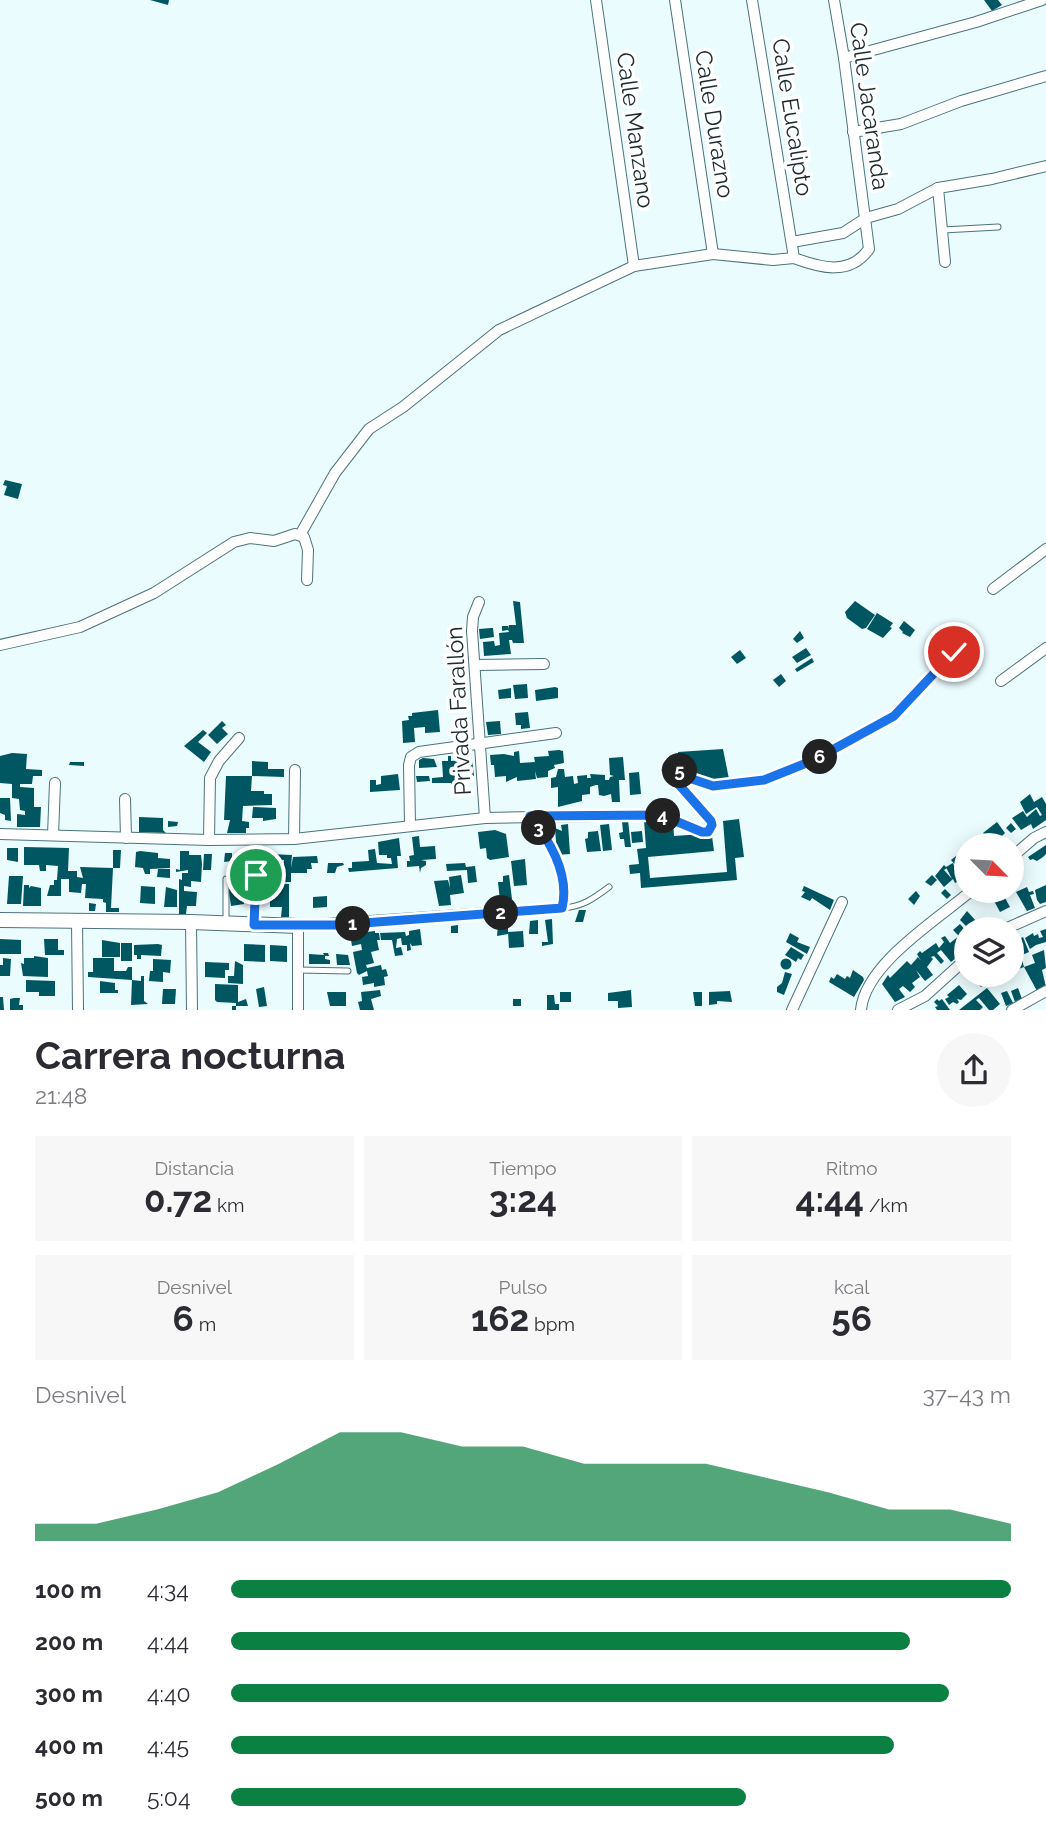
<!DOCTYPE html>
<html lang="es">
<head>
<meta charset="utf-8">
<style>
	body { margin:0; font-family:Raleway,sans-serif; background:#f7f7f7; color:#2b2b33; height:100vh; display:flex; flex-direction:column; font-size:26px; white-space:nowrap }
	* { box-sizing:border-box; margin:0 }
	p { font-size:23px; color:#7c7c81 }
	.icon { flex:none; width:38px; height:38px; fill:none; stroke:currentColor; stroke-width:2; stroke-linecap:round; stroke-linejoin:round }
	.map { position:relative; height:1010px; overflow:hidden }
	.drawer { display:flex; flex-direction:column; background:#fff; flex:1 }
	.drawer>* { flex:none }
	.needle { width:46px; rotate:114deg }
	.controls { position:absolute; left:954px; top:833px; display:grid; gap:14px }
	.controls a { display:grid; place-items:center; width:70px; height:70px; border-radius:50%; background:#fff; box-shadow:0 4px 18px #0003; font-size:35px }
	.pin { position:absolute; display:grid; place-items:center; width:60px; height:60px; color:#fff; margin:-30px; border:4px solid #fff; border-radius:50%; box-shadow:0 2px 7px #0007 }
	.km { position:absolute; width:35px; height:35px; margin:-18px; border-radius:50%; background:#222; color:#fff; font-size:19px; line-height:35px; text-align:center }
	.round { display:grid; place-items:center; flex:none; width:74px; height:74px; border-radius:37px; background:#f7f7f7 }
	.overview { display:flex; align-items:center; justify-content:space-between; height:119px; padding:0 35px }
	h1 { font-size:38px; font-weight:700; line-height:52px }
	.figures { display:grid; grid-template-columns:repeat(3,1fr); gap:10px; height:119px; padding:7px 35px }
	.figures div { display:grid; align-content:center; border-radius:0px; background:#f7f7f7; text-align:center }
	.figures b { font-size:35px; font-weight:700 }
	.figures small { font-size:19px; font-weight:400 }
	.figures p { font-size:19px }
	.chart { height:196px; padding:14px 35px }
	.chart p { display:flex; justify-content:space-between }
	.chart svg { width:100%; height:126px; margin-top:7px; fill:#0b8043; opacity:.7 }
	ul { padding:0 35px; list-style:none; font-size:23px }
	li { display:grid; grid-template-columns:112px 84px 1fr; align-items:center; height:52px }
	li i { height:18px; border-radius:9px; background:#0b8043 }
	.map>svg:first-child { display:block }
	.building { fill:#005661 }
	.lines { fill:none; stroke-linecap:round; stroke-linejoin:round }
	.lane-casing { stroke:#4c737a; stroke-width:7 }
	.street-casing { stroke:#4c737a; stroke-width:12 }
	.secondary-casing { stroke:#4c737a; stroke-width:16 }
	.lane { stroke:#fff; stroke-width:5 }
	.street { stroke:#fff; stroke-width:10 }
	.secondary { stroke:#fff; stroke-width:14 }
	.route-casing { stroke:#fff; stroke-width:14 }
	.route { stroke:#1a73e8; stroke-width:9 }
	.labels { text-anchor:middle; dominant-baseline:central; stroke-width:7; stroke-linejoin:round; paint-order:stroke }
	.street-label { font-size:23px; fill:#1b2b2e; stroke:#fff }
</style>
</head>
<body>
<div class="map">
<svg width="1046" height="1010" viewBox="0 0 1046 1010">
	<rect width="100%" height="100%" fill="#ebfcff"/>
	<g class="building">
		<polygon points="150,0 169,0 168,5"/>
		<polygon points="984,0 998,0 1002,5 992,11"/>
		<polygon points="5,480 22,484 18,499 4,495 7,486 3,485"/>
		<polygon points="513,601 520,602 524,643 513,643 512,640 509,640 511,654 484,656 483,642 494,641 495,646 500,645 499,633 509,632 508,630 502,631 502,626 508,626 508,629 509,625 516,625"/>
		<polygon points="855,601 875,615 866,628 862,629 847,618 845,612"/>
		<polygon points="877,613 893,623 890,627 892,628 883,638 867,629"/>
		<polygon points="904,621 915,630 910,637 902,633 903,632 899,628"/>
		<polygon points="491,628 493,628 494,637 480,639 479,629"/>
		<polygon points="800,631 804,638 797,643 793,639"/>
		<polygon points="806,648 811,655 797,663 792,657"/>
		<polygon points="740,650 746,658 737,664 731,657"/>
		<polygon points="812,658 814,662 797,672 795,669"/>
		<polygon points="781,674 786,681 779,687 773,680"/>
		<polygon points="527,684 528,698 515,699 513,685"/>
		<polygon points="555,687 558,688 558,698 536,701 535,690"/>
		<polygon points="511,688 511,698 499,699 498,690"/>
		<polygon points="438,710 440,732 425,733 425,727 414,728 415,742 403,743 402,721 409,720 408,716 412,716 412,713"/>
		<polygon points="528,712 530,728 521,729 521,725 516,725 515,713"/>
		<polygon points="222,721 226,725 222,728 228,734 217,744 208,735"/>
		<polygon points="500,721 501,734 488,735 486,722"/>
		<polygon points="203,730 207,733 198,742 211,752 204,762 184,746"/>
		<polygon points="723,749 729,779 707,781 680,773 678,752"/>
		<polygon points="559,750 563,751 564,763 554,765 555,768 548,771 548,777 537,778 535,771 536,779 517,781 517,777 506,782 506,776 495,777 494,765 491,765 490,755 504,754 514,756 514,752 519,751 520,763 535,762 534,757 549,756 548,751"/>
		<polygon points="12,753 27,754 26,769 42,770 42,776 33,776 32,784 20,784 20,787 34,788 34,807 41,807 40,827 17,827 17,814 25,815 25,811 20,810 19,799 12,798 12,784 0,783 0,756"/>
		<polygon points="448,756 451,756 451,761 472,759 474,776 462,777 462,780 459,781 459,785 455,785 455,788 452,788 451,783 432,783 432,778 443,777 442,761 448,761"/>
		<polygon points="623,757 625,780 619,780 620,802 612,802 611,794 604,796 599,795 598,785 596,785 590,787 590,794 582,795 582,801 558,807 558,787 551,788 551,778 556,777 558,769 564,769 565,777 573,776 574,784 578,783 577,776 587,775 587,778 591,778 590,774 605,775 605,780 609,780 610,777 614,776 610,775 609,758"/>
		<polygon points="423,758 434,759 437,767 419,768 419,760"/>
		<polygon points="252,761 268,762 268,769 284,769 284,777 252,776 251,791 264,791 264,794 272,794 272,805 243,806 242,821 249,822 249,828 246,828 246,833 227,833 230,820 224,820 226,776 252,776"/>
		<polygon points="70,762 84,762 84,766 69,765"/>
		<polygon points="639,772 641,794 630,795 629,773"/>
		<polygon points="398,774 400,790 370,792 370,780 376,780 376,785 381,784 381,776"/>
		<polygon points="416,776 429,776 430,781 417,782"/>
		<polygon points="1030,794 1034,802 1042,797 1046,804 1046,820 1033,829 1031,824 1021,830 1012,818 1023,811 1027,817 1036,809 1040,816 1042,815 1037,807 1026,814 1020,802"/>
		<polygon points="0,798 10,798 11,821 5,820 5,815 0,813"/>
		<polygon points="253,807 276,808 276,819 263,821 263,818 252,818"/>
		<polygon points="139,817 163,818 163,830 166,833 139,832"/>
		<polygon points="652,819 652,825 659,824 659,821 673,821 674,836 703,834 704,837 712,836 714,851 648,857 650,878 727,872 723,821 739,819 744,857 735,858 737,880 641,888 640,873 630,874 629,865 639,864 637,849 646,848 644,820"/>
		<polygon points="628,820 631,847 625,847 624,839 620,839 619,833 623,832 622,821"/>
		<polygon points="168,821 178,822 177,826 168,827"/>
		<polygon points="997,822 1005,833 999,839 992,834 987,838 983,833"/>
		<polygon points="1011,823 1016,829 1011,833 1006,828"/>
		<polygon points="568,824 570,854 557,855 555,828 562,831 561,825"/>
		<polygon points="609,824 612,850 603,851 600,825"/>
		<polygon points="495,830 506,834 509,857 490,860 487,858 486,848 480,849 478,832"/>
		<polygon points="598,831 601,851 587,852 585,839 588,838 588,832"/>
		<polygon points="642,831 643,842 632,843 631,832"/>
		<polygon points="419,836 420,847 435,846 436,859 421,860 426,861 426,865 421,868 420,873 419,866 407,867 407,861 410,861 409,856 414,855 412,837"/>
		<polygon points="399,838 401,856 397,856 398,868 349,872 348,868 352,868 352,862 369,861 368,850 375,849 377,863 392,864 391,858 387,858 387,855 379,855 378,842"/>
		<polygon points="1046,845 1046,854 1043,857 1037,861 1033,859 1030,860 1028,857"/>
		<polygon points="24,847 69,848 68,871 77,871 77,877 83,878 80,867 113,868 113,850 121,850 120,868 113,868 111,908 119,908 119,912 106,912 106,903 103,902 103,899 85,898 86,884 82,884 81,893 69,892 69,879 61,879 61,896 47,896 50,885 54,885 54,880 57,880 58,866 46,865 46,871 40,871 39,865 24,865"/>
		<polygon points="7,848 18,848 18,862 7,860"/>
		<polygon points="140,851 158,853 158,858 170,859 170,868 150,869 150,874 145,874 143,868 135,867 136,852"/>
		<polygon points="180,851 189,851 189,855 201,855 202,864 201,882 191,881 191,887 184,886 184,891 197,892 196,906 187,906 186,914 179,914 179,879 182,880 182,873 188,873 188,870 176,872 176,869 180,870"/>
		<polygon points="961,852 966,859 966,865 962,871 959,870 965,878 955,883 953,879 944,887 935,876 944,865 947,868 944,870 952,879 946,867 953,863 955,868 957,867 951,860"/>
		<polygon points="225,853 232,853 232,861 224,862"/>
		<polygon points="204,854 212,854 211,870 203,870"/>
		<polygon points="269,854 292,855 291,868 293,857 317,856 318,863 311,863 312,869 307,869 307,873 291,873 291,882 283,882 284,860 269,859"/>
		<polygon points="525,859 527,885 514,886 511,861"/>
		<polygon points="328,863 343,863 344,865 337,867 335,873 327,873"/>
		<polygon points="465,863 466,867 475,866 477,882 468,883 467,870 447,871 446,864"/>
		<polygon points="158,869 170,869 170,878 157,877"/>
		<polygon points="461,875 464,893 450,895 451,905 439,906 434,881 448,880 450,888 449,877"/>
		<polygon points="509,875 512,899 500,901 498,882 503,882 503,876"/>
		<polygon points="932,875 937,880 931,886 925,882"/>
		<polygon points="9,876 23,876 21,904 7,904"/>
		<polygon points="241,884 244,904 231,906 228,886"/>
		<polygon points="275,884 289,884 289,917 281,917 282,907 270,907 270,898 275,899"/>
		<polygon points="24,885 29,885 29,888 31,886 41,888 41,906 23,906"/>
		<polygon points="1046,885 1046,902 1040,904 1037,900 1035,890"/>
		<polygon points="141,886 155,887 155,904 140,903"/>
		<polygon points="804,886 834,900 830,910 812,898 810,901 801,897 805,892 802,891"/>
		<polygon points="166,887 177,890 177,907 164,907"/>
		<polygon points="1027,887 1029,892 1033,891 1034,894 1030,895 1035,908 1027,911 1016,892"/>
		<polygon points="945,889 951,895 947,899 941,893"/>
		<polygon points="916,891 920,896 914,905 908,899"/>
		<polygon points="327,896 327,907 313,908 313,897"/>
		<polygon points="1004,896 1010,907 1000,912 993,899"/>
		<polygon points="89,903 96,904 95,911 89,911"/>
		<polygon points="579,910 586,910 583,922 575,922"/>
		<polygon points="967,911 977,922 969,929 960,920"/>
		<polygon points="552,919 553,944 542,946 542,942 548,942 545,920"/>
		<polygon points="538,920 538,934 529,934 530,921"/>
		<polygon points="960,924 966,931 962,946 966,950 955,957 956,958 951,962 941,950 937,953 944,961 941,964 934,956 931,957 933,959 927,967 933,975 925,981 916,970 920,977 912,983 915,987 910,992 903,986 899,989 905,997 895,1002 882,984 888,975 890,978 907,961 911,965 918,957 921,961 917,954 920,951 922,953 936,943 939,948 944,942 941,938 945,936 950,943 959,936 953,930"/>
		<polygon points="458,925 458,933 451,933 451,926"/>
		<polygon points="498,925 508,927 508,934 497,936"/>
		<polygon points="420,929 422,945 412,946 410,943 411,950 407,951 407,945 402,945 401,938 397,939 396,948 401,947 403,955 395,956 392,940 381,940 380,933 405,932 406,936 409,935 409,931"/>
		<polygon points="1046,929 1046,942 1036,945 1030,949 1025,938 1033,933 1034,936 1038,934 1039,938 1043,937 1040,931"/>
		<polygon points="375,931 375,933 379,933 380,940 377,940 379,950 371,952 374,963 366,965 367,968 381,965 382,970 386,969 388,976 384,977 385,985 374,987 374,983 363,985 362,977 368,976 367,971 359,975 357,973 353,952 362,950 361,944 352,946 350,934"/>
		<polygon points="523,931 524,947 509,948 508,932"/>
		<polygon points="790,933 799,938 797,942 810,947 807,954 786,942"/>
		<polygon points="1023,937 1029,952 1022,955 1017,940"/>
		<polygon points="0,939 21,940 21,954 0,954"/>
		<polygon points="44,939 58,939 58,950 64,950 64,955 45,955"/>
		<polygon points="1012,939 1020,956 1012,962"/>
		<polygon points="102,940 120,943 120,957 102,957"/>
		<rect x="121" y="943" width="11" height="18"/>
		<polygon points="158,944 162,945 161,956 141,955 141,959 137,959 137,955 134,955 134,945"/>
		<polygon points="244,944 265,945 265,962 244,961"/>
		<polygon points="270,945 287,946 287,962 270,961"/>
		<polygon points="791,947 804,955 801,960 798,958 796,962 785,955"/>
		<polygon points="1044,950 1046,968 1042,970 1046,987 1037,991 1024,967 1035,963 1032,955"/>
		<polygon points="323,953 328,953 329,956 325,956 325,959 330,960 330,964 309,964 309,954 324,955"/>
		<polygon points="336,954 348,955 350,965 337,965"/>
		<polygon points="34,956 48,958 48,977 23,976 21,963 24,964 24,958 34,958"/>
		<polygon points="3,958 11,959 10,976 0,976 0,965 3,965"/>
		<polygon points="93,958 114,958 114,971 126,971 128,967 132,967 132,980 88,977 88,972 93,972"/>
		<circle cx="786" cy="964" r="5.5"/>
		<polygon points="153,959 171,960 170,973 163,972 163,982 149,981 150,971 153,971"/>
		<polygon points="1022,960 1024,967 1013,971 1012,965"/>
		<polygon points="235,961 243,965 243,984 228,983 228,976 234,976"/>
		<polygon points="205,962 229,963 229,970 225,970 225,978 205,977"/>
		<polygon points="853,970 863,977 864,980 854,997 829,982 831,977 834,979 837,974 845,979 847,976 850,978"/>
		<polygon points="785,972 792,974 784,995 777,992 777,987 782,983"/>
		<polygon points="977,975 986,983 981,987 973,978"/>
		<polygon points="141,976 144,976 144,1001 148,1004 131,1005 132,980 141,981"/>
		<polygon points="26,980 55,981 55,996 39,996 39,992 26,992"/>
		<polygon points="100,981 115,983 115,990 118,990 118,993 100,993"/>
		<polygon points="215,984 238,985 238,1002 246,999 248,1006 236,1006 236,1010 232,1010 232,1006 236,1006 236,1003 217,1002 215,1000"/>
		<polygon points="959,985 967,994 961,1000 957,999 959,1002 957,1004 953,1002 949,1005 945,999 949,997 947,995"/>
		<polygon points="264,987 267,1006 259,1007 256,989"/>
		<polygon points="987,988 1000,1004 993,1010 989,1010 979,998 976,1000 983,1007 980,1010 959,1010"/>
		<polygon points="1018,988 1022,999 1015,1002 1011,991"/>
		<polygon points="163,989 176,989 175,1004 162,1004"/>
		<polygon points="380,990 381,996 371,999 374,1010 360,1010 358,1002 362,1001 361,992"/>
		<polygon points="631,990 632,1007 618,1008 618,1001 608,1001 608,993"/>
		<polygon points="730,991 732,1002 717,1001 717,1004 709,1005 709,992"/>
		<polygon points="1007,991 1013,1003 1006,1006 1001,993"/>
		<polygon points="327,992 346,992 346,1006 330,1006"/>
		<rect x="560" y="992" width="11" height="10"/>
		<polygon points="693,992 702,992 702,1006 695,1006"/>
		<polygon points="547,995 554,995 555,1004 559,1004 559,1010 547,1010"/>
		<polygon points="0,997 3,997 4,1010 0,1010"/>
		<polygon points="14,998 20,998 19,1005 23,1005 23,1010 10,1010 10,999"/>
		<rect x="513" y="999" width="8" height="7"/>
		<polygon points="937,999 939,1001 942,999 950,1010 937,1010 935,1007 938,1006 934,1002"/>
	</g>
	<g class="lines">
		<g class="lane-casing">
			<g id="lane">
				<polyline points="943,230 998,227"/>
				<polyline points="226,879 226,921"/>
				<path d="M562 908C582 907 593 899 609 887"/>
				<polyline points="254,922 255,875"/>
				<polyline points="299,970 348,971"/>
			</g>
		</g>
		<g class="street-casing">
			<g id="street">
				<polyline points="596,0 634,266"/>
				<polyline points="675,0 713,254"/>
				<path d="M752 0 794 258C821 268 850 276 869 249L844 58 834 0"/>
				<polyline points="844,58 976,22 1042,0"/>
				<polyline points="853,132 901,124 961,101 1046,76"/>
				<polyline points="792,242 843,233 866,218 898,209 938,188"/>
				<polyline points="945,262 938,188 992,179 1046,166"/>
				<polyline points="300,535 335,473 369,429 403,407 499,330 634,266 713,254 773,260 794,258"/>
				<polyline points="993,589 1046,549"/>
				<polyline points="479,602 473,617 472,631 485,818"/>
				<polyline points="0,645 80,627 154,593 234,542 250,538 274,541 295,534 304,537 308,550 307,580"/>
				<polyline points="475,665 544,664"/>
				<polyline points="1001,681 1046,648"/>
				<polyline points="125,799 126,838"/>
				<polyline points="410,825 409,765 411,757 419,752 556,733"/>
				<polyline points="0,834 209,840 294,839 485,818 661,815 702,832 708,832 712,825 711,821 666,770 667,766 670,764 692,779 713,786 764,780 814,760 894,716 954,651"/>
				<polyline points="53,835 55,783"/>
				<polyline points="294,839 295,770"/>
				<polyline points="209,840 210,778 219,761 239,738"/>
				<polyline points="1012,857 1034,838 1046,832"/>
				<polyline points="77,922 78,1010"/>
				<polyline points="191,922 192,1010"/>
				<polyline points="1005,929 1046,911"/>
				<path d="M298 1010V926L562 908C570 875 550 841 530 816"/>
				<polyline points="792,1010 842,902"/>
				<path d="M861 1010C865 964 938 919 971 891"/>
				<polyline points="898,1010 925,996 966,959"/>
				<polyline points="1012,1010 1046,991"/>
			</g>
		</g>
		<g class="secondary-casing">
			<polyline id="secondary" points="0,920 191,922 298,926"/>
		</g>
		<use href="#lane" class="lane"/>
		<use href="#street" class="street"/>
		<use href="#secondary" class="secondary"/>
	</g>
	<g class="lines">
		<g class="route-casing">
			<path id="route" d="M256 875 254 925H337L562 908C570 875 550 841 530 816L661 815 702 832H708L712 825 711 821 666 770 667 766 670 764 692 779 713 786 764 780 814 760 894 716 954 652"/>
		</g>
		<use href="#route" class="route"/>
	</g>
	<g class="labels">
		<g class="street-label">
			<text transform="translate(870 106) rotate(82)">Calle Jacaranda</text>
			<text transform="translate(793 117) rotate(81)">Calle Eucalipto</text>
			<text transform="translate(715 124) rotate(81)">Calle Durazno</text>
			<text transform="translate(636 130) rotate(82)">Calle Manzano</text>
			<text transform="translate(458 711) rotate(-93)">Privada Farallón</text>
		</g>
	</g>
</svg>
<div class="controls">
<a><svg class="needle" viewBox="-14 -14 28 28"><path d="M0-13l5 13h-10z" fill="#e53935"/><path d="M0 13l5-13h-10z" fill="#7c7c81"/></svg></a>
<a><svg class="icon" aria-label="layers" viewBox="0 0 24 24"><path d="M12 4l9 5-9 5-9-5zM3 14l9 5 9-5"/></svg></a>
</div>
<div class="pin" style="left:256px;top:875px;background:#1e9e55"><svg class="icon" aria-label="arrive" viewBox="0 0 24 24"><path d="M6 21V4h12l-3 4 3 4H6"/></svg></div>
<div class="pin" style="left:954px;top:652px;background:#d93025"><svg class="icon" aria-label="check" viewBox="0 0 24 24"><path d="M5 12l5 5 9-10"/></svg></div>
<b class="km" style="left:353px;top:924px">1</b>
<b class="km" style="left:501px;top:913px">2</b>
<b class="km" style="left:539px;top:828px">3</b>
<b class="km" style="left:663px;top:816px">4</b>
<b class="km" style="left:680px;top:771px">5</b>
<b class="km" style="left:820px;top:757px">6</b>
</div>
<section class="drawer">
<div class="overview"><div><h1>Carrera nocturna</h1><p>21:48</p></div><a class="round"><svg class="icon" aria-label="share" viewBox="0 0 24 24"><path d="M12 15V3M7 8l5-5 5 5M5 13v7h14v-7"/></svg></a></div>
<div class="figures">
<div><p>Distancia</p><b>0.72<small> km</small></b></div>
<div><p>Tiempo</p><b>3:24</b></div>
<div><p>Ritmo</p><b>4:44<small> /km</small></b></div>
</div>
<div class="figures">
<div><p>Desnivel</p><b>6<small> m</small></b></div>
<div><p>Pulso</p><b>162<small> bpm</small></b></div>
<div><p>kcal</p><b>56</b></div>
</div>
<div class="chart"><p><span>Desnivel</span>37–43 m</p>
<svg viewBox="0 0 160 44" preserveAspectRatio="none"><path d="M0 44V38L10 38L20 33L30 27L40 17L50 6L60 6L70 11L80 11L90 17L100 17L110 17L120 22L130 27L140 33L150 33L160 38V44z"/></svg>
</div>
<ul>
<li><b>100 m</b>4:34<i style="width:100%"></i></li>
<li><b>200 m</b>4:44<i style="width:87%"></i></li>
<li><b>300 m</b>4:40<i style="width:92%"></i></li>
<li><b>400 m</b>4:45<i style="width:85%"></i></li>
<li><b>500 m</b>5:04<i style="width:66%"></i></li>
</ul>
</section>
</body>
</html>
